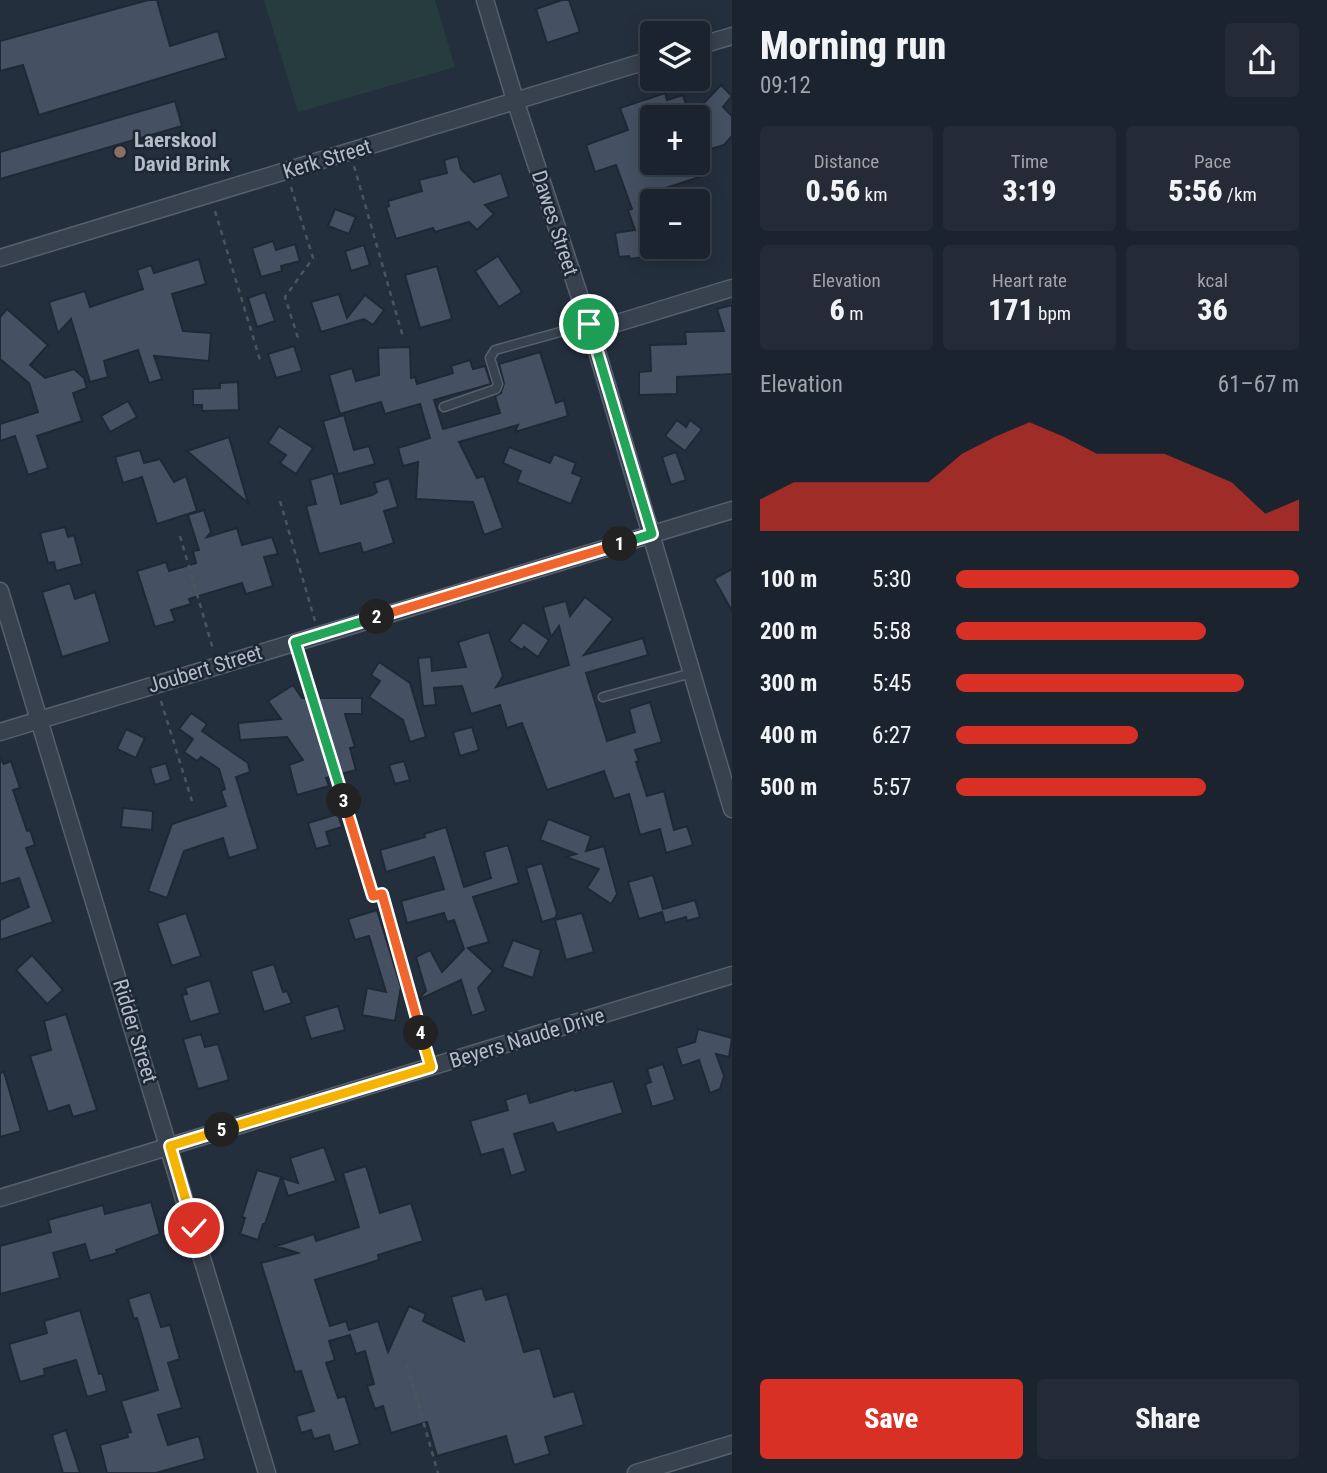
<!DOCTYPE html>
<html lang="en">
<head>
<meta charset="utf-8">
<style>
	body { margin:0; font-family:"Roboto Condensed",sans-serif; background:#242b36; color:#f1f3f6; height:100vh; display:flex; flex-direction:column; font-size:26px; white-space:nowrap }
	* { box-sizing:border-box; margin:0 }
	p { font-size:23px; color:#a0a4aa }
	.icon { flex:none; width:38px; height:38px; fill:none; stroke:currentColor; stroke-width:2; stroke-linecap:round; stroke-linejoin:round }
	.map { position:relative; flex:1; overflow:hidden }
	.sheet { display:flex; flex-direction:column; background:#1b232e; width:595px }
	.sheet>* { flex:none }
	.buttons { position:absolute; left:640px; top:21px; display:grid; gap:14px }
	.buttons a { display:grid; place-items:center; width:70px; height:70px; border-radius:7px; background:#1b232e; box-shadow:0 4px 18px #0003,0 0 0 2px #39404a; font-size:35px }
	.pin { position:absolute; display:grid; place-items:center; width:60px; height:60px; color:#fff; margin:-30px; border:4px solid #fff; border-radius:50%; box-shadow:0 2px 7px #0007 }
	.km { position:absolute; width:35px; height:35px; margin:-18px; border-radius:50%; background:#222; color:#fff; font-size:19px; line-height:35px; text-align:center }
	.round { display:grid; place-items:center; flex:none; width:74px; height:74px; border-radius:7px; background:#242b36 }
	.overview { display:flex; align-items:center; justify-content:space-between; height:119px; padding:0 28px }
	h1 { font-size:38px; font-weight:800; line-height:52px }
	.metrics { display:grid; grid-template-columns:repeat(3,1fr); gap:10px; height:119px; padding:7px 28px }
	.metrics div { display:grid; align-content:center; border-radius:7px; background:#242b36; text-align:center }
	.metrics b { font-size:30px; font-weight:800 }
	.metrics small { font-size:19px; font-weight:400 }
	.metrics p { font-size:19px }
	.chart { height:196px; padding:14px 28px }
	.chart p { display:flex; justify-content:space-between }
	.chart svg { width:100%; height:126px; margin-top:7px; fill:#d93025; opacity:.7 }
	.cta { display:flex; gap:14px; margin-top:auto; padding:14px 28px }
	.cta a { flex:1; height:80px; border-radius:7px; background:#d93025; color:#fff; font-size:28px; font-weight:800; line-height:80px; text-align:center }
	.cta a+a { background:#242b36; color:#f1f3f6 }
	ul { padding:0 28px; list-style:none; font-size:23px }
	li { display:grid; grid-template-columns:112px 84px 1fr; align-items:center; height:52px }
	li i { height:18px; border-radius:9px; background:#d93025 }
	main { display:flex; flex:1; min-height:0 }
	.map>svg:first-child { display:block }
	.green { fill:#263c3f }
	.building { fill:#455162; stroke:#1f2835; stroke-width:2 }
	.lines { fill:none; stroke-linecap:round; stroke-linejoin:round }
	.service-casing { stroke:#565f6c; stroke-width:11 }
	.minor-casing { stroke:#565f6c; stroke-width:19 }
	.path { stroke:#44595c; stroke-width:2.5; stroke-dasharray:5 5; stroke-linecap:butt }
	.service { stroke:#38414e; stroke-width:8 }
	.minor { stroke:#38414e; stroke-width:16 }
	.split-1-casing { stroke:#fff; stroke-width:14 }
	.split-2-casing { stroke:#fff; stroke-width:14 }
	.split-3-casing { stroke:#fff; stroke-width:14 }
	.split-4-casing { stroke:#fff; stroke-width:14 }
	.split-5-casing { stroke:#fff; stroke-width:14 }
	.split-6-casing { stroke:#fff; stroke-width:14 }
	.split-1 { stroke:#22a559; stroke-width:9 }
	.split-2 { stroke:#f0652b; stroke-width:9 }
	.split-3 { stroke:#22a559; stroke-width:9 }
	.split-4 { stroke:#f0652b; stroke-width:9 }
	.split-5 { stroke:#f5b400; stroke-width:9 }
	.split-6 { stroke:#f5b400; stroke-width:9 }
	.education-dot { fill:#8d6e63; stroke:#1d2633; stroke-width:2.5 }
	.labels { text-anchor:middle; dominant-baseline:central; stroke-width:5; stroke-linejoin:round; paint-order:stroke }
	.poi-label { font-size:21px; font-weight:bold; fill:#b4bcc9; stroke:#1d2633; text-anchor:start }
	.street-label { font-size:21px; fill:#b4bcc9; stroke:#1d2633 }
</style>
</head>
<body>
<main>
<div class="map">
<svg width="732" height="1473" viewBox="0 0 732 1473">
	<rect width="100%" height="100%" fill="#242f3e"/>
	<polygon class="green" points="264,0 435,0 455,67 298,112"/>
	<g class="building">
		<polygon points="148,0 157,0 170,46 218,31 226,58 39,115 23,65 0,71 0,41"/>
		<polygon points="562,0 569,0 580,32 547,43 536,9"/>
		<polygon points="721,85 732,96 723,107 732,116 732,136 724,145 698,153 698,109"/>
		<polygon points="665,93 667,100 683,95 690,117 653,117 653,163 705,163 709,174 656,191 660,201 653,201 653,253 643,254 644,257 630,259 629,256 619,257 615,233 635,230 628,210 632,209 616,165 595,172 586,145 628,130 620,108"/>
		<polygon points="175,101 182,126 0,179 0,152"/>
		<polygon points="458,156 461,169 474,182 501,173 509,197 485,205 494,214 477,230 469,222 435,232 433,228 396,239 386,207 389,206 388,201 422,191 419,180 447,173 444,160"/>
		<polygon points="335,209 356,217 349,234 328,226"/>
		<polygon points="273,241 276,250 295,244 300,261 281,266 282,271 261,277 252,248"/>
		<polygon points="364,245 370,265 351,271 345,251"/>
		<polygon points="498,256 522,292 499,307 475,271"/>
		<polygon points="199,259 206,284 172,294 183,331 211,333 209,361 154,356 162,379 149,383 138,350 104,361 108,377 90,382 71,319 58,333 49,302 85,291 90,307 143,289 137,270 151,265 154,273"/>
		<polygon points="437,266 452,319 420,328 405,275"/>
		<polygon points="265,292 275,321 257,327 248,298"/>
		<polygon points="339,294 347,318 365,295 384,310 373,325 364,319 321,332 311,302"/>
		<polygon points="732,305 732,374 677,377 677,394 639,395 639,372 651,371 650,345 686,344 685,332 724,331 717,309"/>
		<polygon points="7,309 48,345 30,365 45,378 74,369 84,378 87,388 73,393 82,421 37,436 48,468 28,475 15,436 0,441 0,424 38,412 29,383 0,359 0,317"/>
		<polygon points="294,346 302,371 276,378 268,354"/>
		<polygon points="410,347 411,378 415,377 417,384 453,373 451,366 470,360 473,369 485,366 491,384 434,400 443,429 500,413 495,396 501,393 504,383 499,364 540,352 556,403 564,400 568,416 515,432 518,425 459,442 477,478 484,476 503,528 484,535 473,502 416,499 418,462 403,466 398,448 430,438 420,404 385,414 381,402 340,414 329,375 352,368 356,381 379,375 378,348"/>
		<polygon points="238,382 239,410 202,411 202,405 193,405 193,389 220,388 220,383"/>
		<polygon points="128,401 137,417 110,432 101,416"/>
		<polygon points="344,415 354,450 369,446 375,464 338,474 323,421"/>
		<polygon points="677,420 686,427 690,420 702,429 685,451 665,436"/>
		<polygon points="279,426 313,448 296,474 280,463 286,455 268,443"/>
		<polygon points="229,437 248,503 187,451"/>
		<polygon points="509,447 550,463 554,454 576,463 572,473 582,477 571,504 517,482 521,471 503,463"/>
		<polygon points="140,450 144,463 160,459 174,482 186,476 197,511 157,524 142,477 123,483 115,457"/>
		<polygon points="676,452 686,480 671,485 662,457"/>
		<polygon points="333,473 341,504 372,495 377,492 374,483 389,478 398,507 384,511 394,543 363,553 360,543 319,554 306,506 316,504 310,480"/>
		<polygon points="204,510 211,532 207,537 237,528 242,545 272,537 278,554 264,557 273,586 246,594 242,583 189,599 191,604 171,610 175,621 155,627 137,571 166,562 169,571 196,563 193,551 199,550 188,515"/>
		<polygon points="65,527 68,537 74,535 82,564 56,571 54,562 48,563 40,533"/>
		<polygon points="732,569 732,611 714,579"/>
		<polygon points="70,583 75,599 95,592 110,642 62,657 42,592"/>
		<polygon points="585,597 613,619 584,655 643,638 648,655 586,673 607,741 635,732 629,709 650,702 662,742 635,750 639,761 636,762 647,796 664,791 674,830 687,826 693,845 666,853 660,829 640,835 629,794 614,799 604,771 547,790 522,723 507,728 500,705 471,714 462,686 434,688 436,705 423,706 418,658 431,657 432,671 466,667 458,642 489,632 503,676 496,687 569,665 559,626 551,637 543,607 566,601 570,616"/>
		<polygon points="523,622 549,640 538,657 524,647 522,650 509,641"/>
		<polygon points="379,662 410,683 426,737 410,742 403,720 369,697 380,681 371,675"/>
		<polygon points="293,685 302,698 362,698 362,714 345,714 355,747 350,748 356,770 326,778 329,786 297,795 289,765 303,760 287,737 240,740 238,723 281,719 268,701"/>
		<polygon points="191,713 207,724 202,731 248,763 250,772 236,777 258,849 229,858 223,838 184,851 167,898 148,891 172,824 226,806 221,791 225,789 219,769 201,757 197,761 184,752 193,739 179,729"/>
		<polygon points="472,727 479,750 460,756 453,732"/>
		<polygon points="126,729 145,738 136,758 117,749"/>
		<polygon points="0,759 4,764 11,761 20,788 13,790 27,831 30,830 35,845 26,848 53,922 0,940 0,920 29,907 19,878 0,884"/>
		<polygon points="404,761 410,780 395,784 389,765"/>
		<polygon points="166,763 171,780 155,785 150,768"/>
		<polygon points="123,808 153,811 152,830 121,827"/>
		<polygon points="338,814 342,827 326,832 330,845 316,849 308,823"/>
		<polygon points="548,819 591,836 586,851 604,846 617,894 611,904 587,888 599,869 566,857 576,854 540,840"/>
		<polygon points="446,827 464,887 491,878 484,852 508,845 519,883 473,897 489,942 468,948 493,971 478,988 486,1011 472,1016 461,980 416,1001 426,991 416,957 430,950 442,972 464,949 454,920 447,922 444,913 407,923 401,901 444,889 434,857 386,872 380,850 425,837 424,834"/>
		<polygon points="542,863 557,913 555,918 542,922 526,868"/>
		<polygon points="653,875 663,909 695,900 700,917 687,921 686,917 665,923 662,912 639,919 628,882"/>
		<polygon points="377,910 401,987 395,1021 362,1015 367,988 386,992 369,936 355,940 348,919"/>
		<polygon points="186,913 201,956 172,966 157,923"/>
		<polygon points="582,913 594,952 566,960 555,920"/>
		<polygon points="513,940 541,950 533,978 502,967"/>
		<polygon points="32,955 63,990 47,1004 16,970"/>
		<polygon points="274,964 283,992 287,991 292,1003 264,1012 251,971"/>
		<polygon points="210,980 220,1013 190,1022 182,995 187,994 185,988"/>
		<polygon points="338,1006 345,1030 311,1039 304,1016"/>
		<polygon points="66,1014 97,1110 73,1117 69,1105 48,1112 30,1056 51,1050 44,1021"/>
		<polygon points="698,1029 732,1038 729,1057 716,1054 724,1076 720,1089 710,1093 699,1060 682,1066 676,1048 695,1042"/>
		<polygon points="201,1034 205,1047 218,1044 229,1080 198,1089 183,1039"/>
		<polygon points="663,1064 675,1100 652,1107 645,1084 651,1082 647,1069"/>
		<polygon points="4,1072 21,1131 0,1137 0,1073"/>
		<polygon points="613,1081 623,1113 557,1133 553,1123 514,1134 526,1171 511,1176 503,1149 481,1155 470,1121 508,1110 505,1100 527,1093 530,1103 575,1089 575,1091"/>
		<polygon points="324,1147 336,1181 288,1196 282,1178 298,1183 290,1158"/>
		<polygon points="366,1166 380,1213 411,1203 423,1241 378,1255 379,1260 315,1280 330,1326 346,1321 349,1330 378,1321 388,1352 409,1306 426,1314 423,1321 464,1341 451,1297 482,1288 486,1300 507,1294 524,1352 540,1348 554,1397 574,1391 584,1425 545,1437 550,1454 514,1465 506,1436 437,1456 427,1422 391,1433 383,1406 375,1409 367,1386 374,1384 365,1351 356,1354 350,1335 329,1341 335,1360 326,1363 338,1398 345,1396 360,1444 334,1452 329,1435 314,1439 311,1430 301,1433 296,1416 314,1411 301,1371 295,1372 261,1263 298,1253 276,1246 314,1234 316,1241 359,1227 343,1173"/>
		<polygon points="257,1170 281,1177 265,1224 263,1224 258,1240 240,1234 245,1218 242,1217"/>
		<polygon points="151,1202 160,1234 116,1250 117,1253 90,1261 85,1244 53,1253 60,1278 0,1294 0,1246 51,1232 48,1220 103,1205 105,1214"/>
		<polygon points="150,1292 161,1327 170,1325 180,1359 168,1363 182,1408 158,1415 168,1445 199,1436 205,1459 156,1473 107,1473 100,1445 128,1437 127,1433 131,1432 121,1401 158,1390 137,1318 134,1319 128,1299"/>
		<polygon points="80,1310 99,1374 102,1373 107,1391 87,1397 76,1360 44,1369 45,1375 20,1382 9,1344 47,1333 44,1321"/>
		<polygon points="66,1430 80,1473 63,1473 52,1435"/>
	</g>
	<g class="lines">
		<g class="service-casing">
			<g id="service">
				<polyline points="444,407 496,389 498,384 490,358 495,350 589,324"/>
				<polyline points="603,697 692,673"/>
			</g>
		</g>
		<g class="minor-casing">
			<g id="minor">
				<polyline points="485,0 515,100 591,331 732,809"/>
				<polyline points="698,46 732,36"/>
				<polyline points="0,258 653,59"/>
				<polyline points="591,331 732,288"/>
				<polyline points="0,591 267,1473"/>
				<polyline points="0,732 732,510"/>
				<polyline points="0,1198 732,975"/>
				<polyline points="636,1473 732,1444"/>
			</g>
		</g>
		<g class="path">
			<polyline points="354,166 403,337"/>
			<polyline points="291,187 313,258 285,297 298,338"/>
			<polyline points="215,211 260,360"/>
			<polyline points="280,501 315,621"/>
			<polyline points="180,536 213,649"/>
			<polyline points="300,659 373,896 382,894 426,1050"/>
			<polyline points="161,701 192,801"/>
			<polyline points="407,1365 438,1473"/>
		</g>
		<use href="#service" class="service"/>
		<use href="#minor" class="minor"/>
	</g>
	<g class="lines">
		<g class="split-1-casing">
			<polyline id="split-1" points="589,324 652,534 620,544"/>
		</g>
		<g class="split-2-casing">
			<polyline id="split-2" points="377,617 620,544"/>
		</g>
		<g class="split-3-casing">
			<polyline id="split-3" points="344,801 295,642 377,617"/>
		</g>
		<g class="split-4-casing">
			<polyline id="split-4" points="344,801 373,896 382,894 421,1033"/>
		</g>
		<g class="split-5-casing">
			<polyline id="split-5" points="222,1130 431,1067 421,1033"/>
		</g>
		<g class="split-6-casing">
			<polyline id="split-6" points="194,1228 170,1146 222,1130"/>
		</g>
		<use href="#split-1" class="split-1"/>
		<use href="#split-2" class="split-2"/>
		<use href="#split-3" class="split-3"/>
		<use href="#split-4" class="split-4"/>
		<use href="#split-5" class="split-5"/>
		<use href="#split-6" class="split-6"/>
	</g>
	<circle class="education-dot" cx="120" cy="152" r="7"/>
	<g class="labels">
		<g class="poi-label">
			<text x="134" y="140">Laerskool<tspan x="134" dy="24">David Brink</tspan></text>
		</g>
		<g class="street-label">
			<text transform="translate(327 159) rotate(-17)">Kerk Street</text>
			<text transform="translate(555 223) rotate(72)">Dawes Street</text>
			<text transform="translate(205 669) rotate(-17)">Joubert Street</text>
			<text transform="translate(135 1031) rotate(73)">Ridder Street</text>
			<text transform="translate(527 1038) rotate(-17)">Beyers Naude Drive</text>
		</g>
	</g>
</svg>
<div class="buttons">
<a><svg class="icon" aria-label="layers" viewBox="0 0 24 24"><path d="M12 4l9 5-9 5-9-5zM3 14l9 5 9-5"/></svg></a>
<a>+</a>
<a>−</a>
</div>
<div class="pin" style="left:589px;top:324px;background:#1e9e55"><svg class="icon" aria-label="arrive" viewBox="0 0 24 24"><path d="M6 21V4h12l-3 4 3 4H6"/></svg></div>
<div class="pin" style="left:194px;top:1228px;background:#d93025"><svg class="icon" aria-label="check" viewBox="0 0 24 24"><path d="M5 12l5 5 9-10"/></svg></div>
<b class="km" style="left:620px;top:544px">1</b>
<b class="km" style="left:377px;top:617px">2</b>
<b class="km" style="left:344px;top:801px">3</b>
<b class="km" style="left:421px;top:1033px">4</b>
<b class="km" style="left:222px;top:1130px">5</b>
</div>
<section class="sheet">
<div class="overview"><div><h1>Morning run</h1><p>09:12</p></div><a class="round"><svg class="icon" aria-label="share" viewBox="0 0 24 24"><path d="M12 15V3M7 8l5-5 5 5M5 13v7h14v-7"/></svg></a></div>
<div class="metrics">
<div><p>Distance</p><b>0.56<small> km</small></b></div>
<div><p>Time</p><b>3:19</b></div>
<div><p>Pace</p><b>5:56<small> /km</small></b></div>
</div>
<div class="metrics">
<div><p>Elevation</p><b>6<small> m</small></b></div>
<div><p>Heart rate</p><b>171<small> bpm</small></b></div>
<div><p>kcal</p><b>36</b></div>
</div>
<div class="chart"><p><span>Elevation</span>61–67 m</p>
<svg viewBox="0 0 160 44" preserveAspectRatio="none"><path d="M0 44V33L10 27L20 27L30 27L40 27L50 27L60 17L70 11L80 6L90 11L100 17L110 17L120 17L130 22L140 27L150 38L160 33V44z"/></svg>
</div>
<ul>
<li><b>100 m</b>5:30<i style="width:100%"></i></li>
<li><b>200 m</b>5:58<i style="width:73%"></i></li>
<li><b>300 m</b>5:45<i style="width:84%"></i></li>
<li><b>400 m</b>6:27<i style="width:53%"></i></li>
<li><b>500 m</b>5:57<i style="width:73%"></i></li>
</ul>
<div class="cta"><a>Save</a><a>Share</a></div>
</section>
</main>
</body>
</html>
